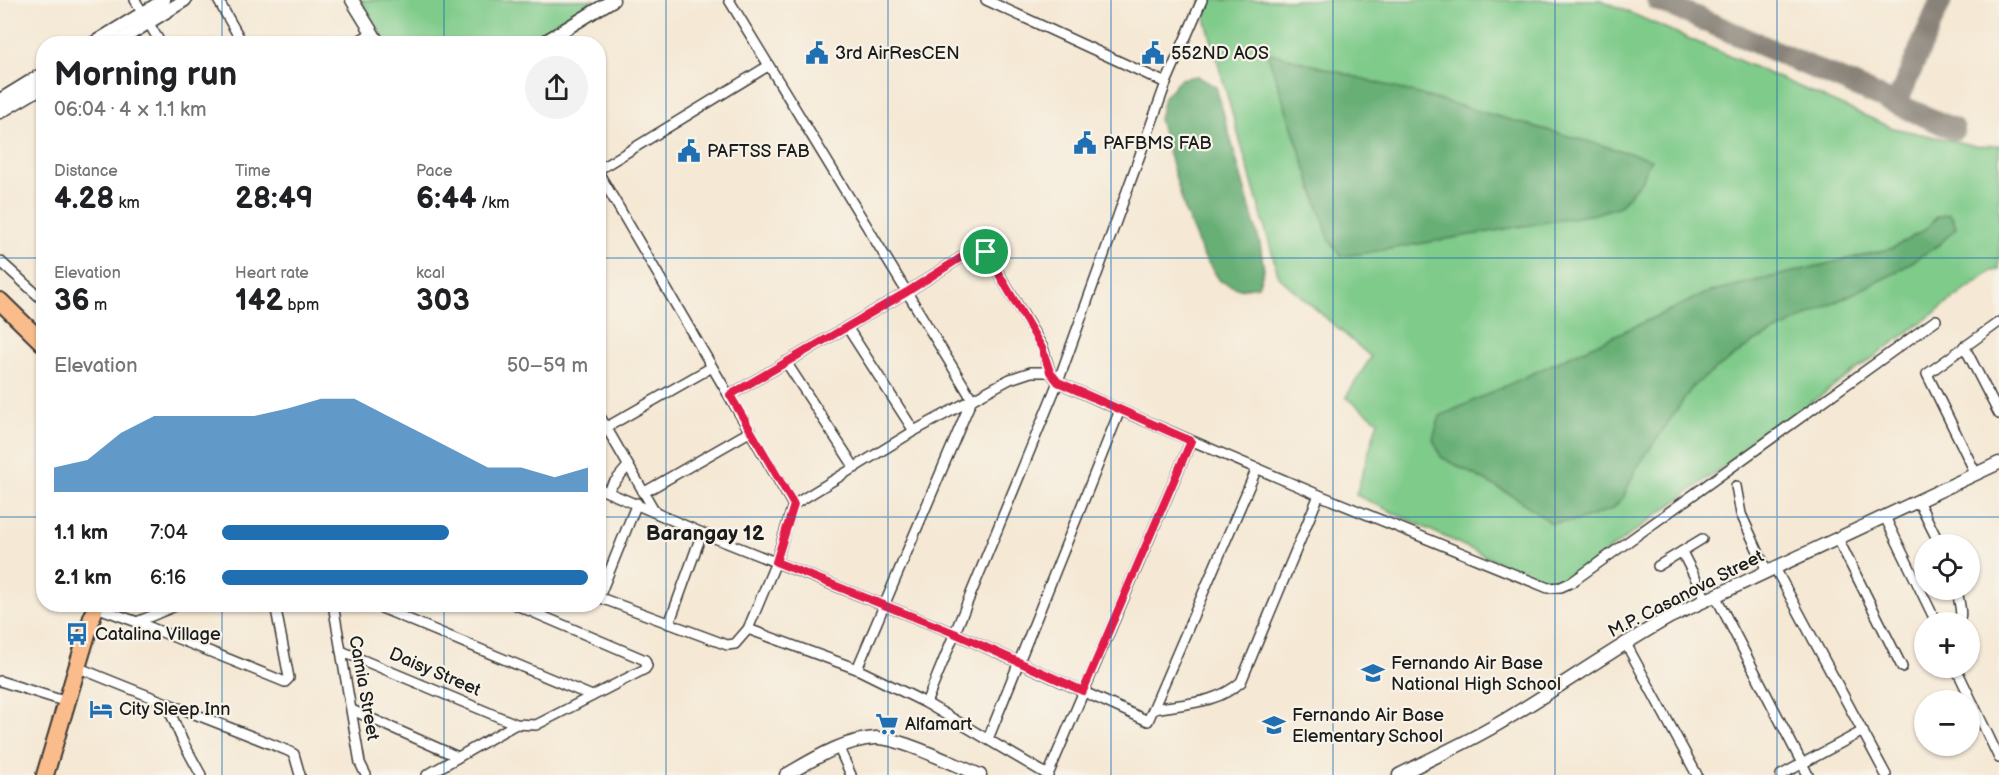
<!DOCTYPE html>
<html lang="en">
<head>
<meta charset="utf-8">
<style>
	body { margin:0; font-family:"Balsamiq Sans",sans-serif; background:#f2f2f2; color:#202124; height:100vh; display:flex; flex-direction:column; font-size:22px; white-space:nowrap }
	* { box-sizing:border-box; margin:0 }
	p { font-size:20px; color:#757577 }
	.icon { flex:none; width:33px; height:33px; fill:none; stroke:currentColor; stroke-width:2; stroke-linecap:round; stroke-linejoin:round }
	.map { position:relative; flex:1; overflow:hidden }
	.sheet { position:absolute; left:36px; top:36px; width:570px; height:576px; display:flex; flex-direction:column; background:#fff; border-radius:24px; box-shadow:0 2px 4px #0004 }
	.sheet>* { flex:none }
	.tools { position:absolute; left:1914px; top:534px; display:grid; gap:12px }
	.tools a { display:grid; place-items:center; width:66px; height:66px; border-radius:50%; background:#fff; box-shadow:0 2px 4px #0004; font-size:30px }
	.pin { position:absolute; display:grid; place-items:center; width:51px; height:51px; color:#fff; margin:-26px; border:3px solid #fff; border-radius:50%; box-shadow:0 2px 6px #0007 }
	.round { display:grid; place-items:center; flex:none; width:63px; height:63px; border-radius:32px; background:#f2f2f2 }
	.head { display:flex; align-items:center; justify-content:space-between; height:102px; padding:0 18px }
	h1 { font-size:33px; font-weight:800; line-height:45px }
	.figures { display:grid; grid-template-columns:repeat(3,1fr); gap:9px; height:102px; padding:6px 18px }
	.figures div { display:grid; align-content:center }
	.figures b { font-size:30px; font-weight:800 }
	.figures small { font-size:16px; font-weight:400 }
	.figures p { font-size:16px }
	.chart { height:168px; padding:12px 18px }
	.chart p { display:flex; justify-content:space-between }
	.chart svg { width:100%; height:108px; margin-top:6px; fill:#1f6fb2; opacity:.7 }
	ul { padding:0 18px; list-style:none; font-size:20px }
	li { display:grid; grid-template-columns:96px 72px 1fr; align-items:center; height:45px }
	li i { height:15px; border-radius:8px; background:#1f6fb2 }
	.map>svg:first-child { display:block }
	.green { fill:#7fcb8a; stroke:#4e7453; stroke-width:1.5 }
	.forest { fill:#67af76; stroke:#426649; stroke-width:1.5 }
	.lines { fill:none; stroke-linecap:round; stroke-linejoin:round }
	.taxiway { stroke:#888278; stroke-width:22 }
	.minor-casing { stroke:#3d3b38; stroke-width:12 }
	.tertiary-casing { stroke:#3d3b38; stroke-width:15 }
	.trunk-casing { stroke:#3d3b38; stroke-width:20 }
	.minor { stroke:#fff; stroke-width:9 }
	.tertiary { stroke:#fff; stroke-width:12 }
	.trunk { stroke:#fabc8b; stroke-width:16 }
	.route-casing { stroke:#fff; stroke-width:12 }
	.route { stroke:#e11d48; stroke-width:8 }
	.grid { fill:none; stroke:#1f6fb2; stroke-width:1.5; stroke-opacity:0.55 }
	.labels { text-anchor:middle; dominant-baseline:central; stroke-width:4.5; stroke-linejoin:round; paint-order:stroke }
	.poi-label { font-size:18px; fill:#1c1c1c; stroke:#f7f3e8; text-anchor:start }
	.street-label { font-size:18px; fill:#1c1c1c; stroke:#f7f3e8 }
	.quarter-label { font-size:21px; font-weight:bold; fill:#1c1c1c; stroke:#f7f3e8 }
</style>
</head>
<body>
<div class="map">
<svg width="1999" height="775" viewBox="0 0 1999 775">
	<rect width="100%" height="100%" fill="#f7f3e8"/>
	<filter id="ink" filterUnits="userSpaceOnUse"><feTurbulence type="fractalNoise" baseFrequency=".0167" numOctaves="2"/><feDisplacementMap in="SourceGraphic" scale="12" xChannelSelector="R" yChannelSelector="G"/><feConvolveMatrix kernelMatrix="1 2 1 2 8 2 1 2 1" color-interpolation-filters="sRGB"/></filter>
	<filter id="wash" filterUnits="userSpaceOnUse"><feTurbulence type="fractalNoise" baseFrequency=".008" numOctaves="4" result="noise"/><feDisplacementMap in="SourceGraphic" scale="24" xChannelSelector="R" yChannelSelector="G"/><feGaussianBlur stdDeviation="1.35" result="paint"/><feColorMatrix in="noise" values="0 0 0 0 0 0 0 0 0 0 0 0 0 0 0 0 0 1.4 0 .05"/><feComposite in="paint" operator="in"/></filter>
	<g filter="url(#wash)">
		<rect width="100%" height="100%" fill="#f5e8d4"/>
		<g class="green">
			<polygon points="360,0 594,0 522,43 386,43"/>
			<polygon points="1200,0 1601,0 1893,128 1977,146 1999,145 1999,270 1992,271 1572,577 1558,582 1536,580 1356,495 1378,421 1346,397 1371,357 1279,277"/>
		</g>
		<g class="forest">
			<polygon points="1267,52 1651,159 1641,181 1620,206 1595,214 1359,254 1341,256 1330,241"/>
			<polygon points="1197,76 1216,87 1260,244 1264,270 1258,286 1239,289 1220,281 1203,255 1186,214 1168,151 1159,119 1164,97 1180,79"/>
			<polygon points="1949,214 1954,220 1956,228 1940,244 1895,273 1754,342 1693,386 1636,469 1623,498 1612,509 1577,521 1551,523 1515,497 1441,457 1433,439 1440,416 1709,292 1893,248 1924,230 1937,217"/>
		</g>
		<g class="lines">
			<g class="taxiway">
				<polyline points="1657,0 1954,129"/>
				<polyline points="1897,103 1941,0"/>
			</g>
		</g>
	</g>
	<g filter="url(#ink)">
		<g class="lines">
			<g class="minor-casing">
				<g id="minor">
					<polyline points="135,0 161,44"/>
					<polyline points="218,0 243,44"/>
					<polyline points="729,0 972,399 857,669"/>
					<polyline points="986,0 1166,83"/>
					<polyline points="353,44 372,33"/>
					<polyline points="598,170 768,66"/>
					<polyline points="598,172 793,505 776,562 748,629 735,644 727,645 598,597"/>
					<polyline points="0,261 44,301"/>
					<polyline points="847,327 914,431"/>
					<polyline points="1964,346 1999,414"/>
					<polyline points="786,362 855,468"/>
					<polyline points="730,395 907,292 968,253 977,251 986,252 1043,348 1050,372"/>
					<polyline points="598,413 654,510"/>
					<polyline points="607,427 712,367"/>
					<polyline points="1976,474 1927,374 1999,322"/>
					<polyline points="1736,486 1741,514 1767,571"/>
					<polyline points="598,488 702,533 954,633 1148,721 1257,468"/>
					<polyline points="607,491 628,466"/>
					<polyline points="643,493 751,431"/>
					<polyline points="1918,501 1936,537 1943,544"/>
					<polyline points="793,505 914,431 1010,379 1031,372 1050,372 1058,382 1120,410 1319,495 1548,588 1561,587 1572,582 1936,320"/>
					<polyline points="1885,517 1936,622"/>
					<polyline points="1838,539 1902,667"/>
					<polyline points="1682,552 1706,599"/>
					<polyline points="1658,566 1702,539"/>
					<polyline points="1775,568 1886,775"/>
					<polyline points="1715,595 1808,775"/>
					<polyline points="599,597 637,503"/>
					<polyline points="333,604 360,763 366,775"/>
					<polyline points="372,604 592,696"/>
					<polyline points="96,607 137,622 285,682 289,678 275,604"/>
					<polyline points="137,622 180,604"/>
					<path d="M1952 622 1960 619C1963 610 1957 599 1958 590"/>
					<polyline points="669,624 702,533"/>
					<polyline points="748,629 857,669 926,703 1048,775"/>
					<polyline points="1625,642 1697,775"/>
					<polyline points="341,651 516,724 536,725 645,669 647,666 645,660 514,604"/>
					<path d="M77 667C146 696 217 722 286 750L294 754 300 775"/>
					<polyline points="1956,668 1999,758"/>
					<polyline points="0,681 67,702"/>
					<polyline points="926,703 1058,382 1166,83 1202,0"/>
					<polyline points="167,705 183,742 201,775"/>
					<path d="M1154 709C1186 703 1216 704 1241 682L1319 495"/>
					<polyline points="352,710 458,757"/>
					<polyline points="988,739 1120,410"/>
					<polyline points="838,746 851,775"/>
					<polyline points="427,775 516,724"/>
					<polyline points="1048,775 1191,441"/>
					<polyline points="1781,775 1863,731"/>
				</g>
			</g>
			<g class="tertiary-casing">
				<g id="tertiary">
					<polyline points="352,0 379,44"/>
					<polyline points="92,44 164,0"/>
					<polyline points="114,44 185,0"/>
					<polyline points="541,44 613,0"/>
					<polyline points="0,100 44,73"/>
					<polyline points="0,112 44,86"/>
					<path d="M786 775C814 759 843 740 875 738 897 736 957 766 980 775"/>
					<path d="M1399 775C1432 758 1466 743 1498 724 1556 690 1611 650 1670 617L1999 463"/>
				</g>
			</g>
			<g class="trunk-casing">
				<g id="trunk">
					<polyline points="0,301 44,344"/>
					<polyline points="45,775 96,604"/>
				</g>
			</g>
			<use href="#minor" class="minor"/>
			<use href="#tertiary" class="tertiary"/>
			<use href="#trunk" class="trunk"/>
		</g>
	</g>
	<g class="lines" filter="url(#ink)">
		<g class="route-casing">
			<polygon id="route" points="977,251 986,252 1042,348 1050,372 1058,382 1191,441 1083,691 954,633 776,562 794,505 730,395 907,292 968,253"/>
		</g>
		<use href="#route" class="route"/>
	</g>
	<path class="grid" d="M222 0V44M444 0V44M666 0V775M888 0V775M1111 0V775M1333 0V775M1555 0V775M1777 0V775M0 258H44M598 258H1999M0 517H44M598 517H1999M222 604V775M444 604V775"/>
	<defs>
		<g id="civic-bare" transform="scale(1.8)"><path d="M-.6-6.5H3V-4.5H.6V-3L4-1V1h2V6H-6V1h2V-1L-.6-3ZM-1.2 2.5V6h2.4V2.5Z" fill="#1f6fb2" stroke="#f7f3e8" stroke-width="2.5" paint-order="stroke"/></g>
		<g id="bus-bare" transform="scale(1.8)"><path d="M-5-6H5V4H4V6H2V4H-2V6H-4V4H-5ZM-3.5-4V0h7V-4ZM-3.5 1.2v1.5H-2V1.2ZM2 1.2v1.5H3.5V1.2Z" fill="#1f6fb2" stroke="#f7f3e8" stroke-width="2.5" paint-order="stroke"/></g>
		<g id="school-bare" transform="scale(1.8)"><path d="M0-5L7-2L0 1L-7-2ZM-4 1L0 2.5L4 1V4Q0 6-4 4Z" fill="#1f6fb2" stroke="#f7f3e8" stroke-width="2.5" paint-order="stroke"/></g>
		<g id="hotel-bare" transform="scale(1.8)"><path d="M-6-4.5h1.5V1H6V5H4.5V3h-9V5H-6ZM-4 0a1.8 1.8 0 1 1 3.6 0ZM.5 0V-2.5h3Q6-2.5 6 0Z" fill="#1f6fb2" stroke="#f7f3e8" stroke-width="2.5" paint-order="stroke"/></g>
		<g id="supermarket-bare" transform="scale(1.8)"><path d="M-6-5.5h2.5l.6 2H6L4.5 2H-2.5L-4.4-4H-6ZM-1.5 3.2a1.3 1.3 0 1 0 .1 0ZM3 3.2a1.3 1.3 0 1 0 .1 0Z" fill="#1f6fb2" stroke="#f7f3e8" stroke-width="2.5" paint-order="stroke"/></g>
	</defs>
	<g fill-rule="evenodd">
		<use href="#civic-bare" x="817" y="53"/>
		<use href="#civic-bare" x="1153" y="53"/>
		<use href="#civic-bare" x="1085" y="143"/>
		<use href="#civic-bare" x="689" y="151"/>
		<use href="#bus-bare" x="77" y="634"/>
		<use href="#school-bare" x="1373" y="673"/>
		<use href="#hotel-bare" x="101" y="709"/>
		<use href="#supermarket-bare" x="887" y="724"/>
		<use href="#school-bare" x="1274" y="725"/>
	</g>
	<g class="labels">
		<g class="poi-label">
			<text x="835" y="53">3rd AirResCEN</text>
			<text x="1171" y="53">552ND AOS</text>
			<text x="1103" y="143">PAFBMS FAB</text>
			<text x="707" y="151">PAFTSS FAB</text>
			<text x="95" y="634">Catalina Village</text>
			<text x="1391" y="663">Fernando Air Base<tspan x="1391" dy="21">National High School</tspan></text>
			<text x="119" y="709">City Sleep Inn</text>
			<text x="1292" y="715">Fernando Air Base<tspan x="1292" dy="21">Elementary School</tspan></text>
			<text x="905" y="724">Alfamart</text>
		</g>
		<g class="street-label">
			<text transform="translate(1686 594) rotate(-27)">M.P. Casanova Street</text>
			<text transform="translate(435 672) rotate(23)">Daisy Street</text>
			<text transform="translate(364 688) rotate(80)">Camia Street</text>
		</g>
		<g class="quarter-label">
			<text x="705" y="533">Barangay 12</text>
		</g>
	</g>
</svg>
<div class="tools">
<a><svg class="icon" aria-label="locate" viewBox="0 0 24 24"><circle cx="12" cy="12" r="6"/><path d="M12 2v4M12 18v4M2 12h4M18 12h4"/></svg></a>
<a>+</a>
<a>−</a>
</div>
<div class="pin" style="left:986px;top:252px;background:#1e9e55"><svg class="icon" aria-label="arrive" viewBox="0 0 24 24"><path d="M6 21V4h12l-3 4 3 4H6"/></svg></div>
<section class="sheet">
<div class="head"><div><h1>Morning run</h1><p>06:04 · 4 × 1.1 km</p></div><a class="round"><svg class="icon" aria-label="share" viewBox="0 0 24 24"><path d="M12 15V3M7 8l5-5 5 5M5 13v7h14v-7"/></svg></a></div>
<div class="figures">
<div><p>Distance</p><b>4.28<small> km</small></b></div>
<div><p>Time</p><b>28:49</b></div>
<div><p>Pace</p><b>6:44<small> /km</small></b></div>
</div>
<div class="figures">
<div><p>Elevation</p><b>36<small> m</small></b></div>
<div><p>Heart rate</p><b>142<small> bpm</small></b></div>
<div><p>kcal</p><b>303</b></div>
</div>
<div class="chart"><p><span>Elevation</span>50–59 m</p>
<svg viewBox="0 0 160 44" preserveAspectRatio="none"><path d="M0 44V34L10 31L20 20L30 13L40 13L50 13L60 13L70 10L80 6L90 6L100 13L110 20L120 27L130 34L140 34L150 38L160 34V44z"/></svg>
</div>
<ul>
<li><b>1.1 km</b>7:04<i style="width:62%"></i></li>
<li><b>2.1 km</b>6:16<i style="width:100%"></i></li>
</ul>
</section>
</div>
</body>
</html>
